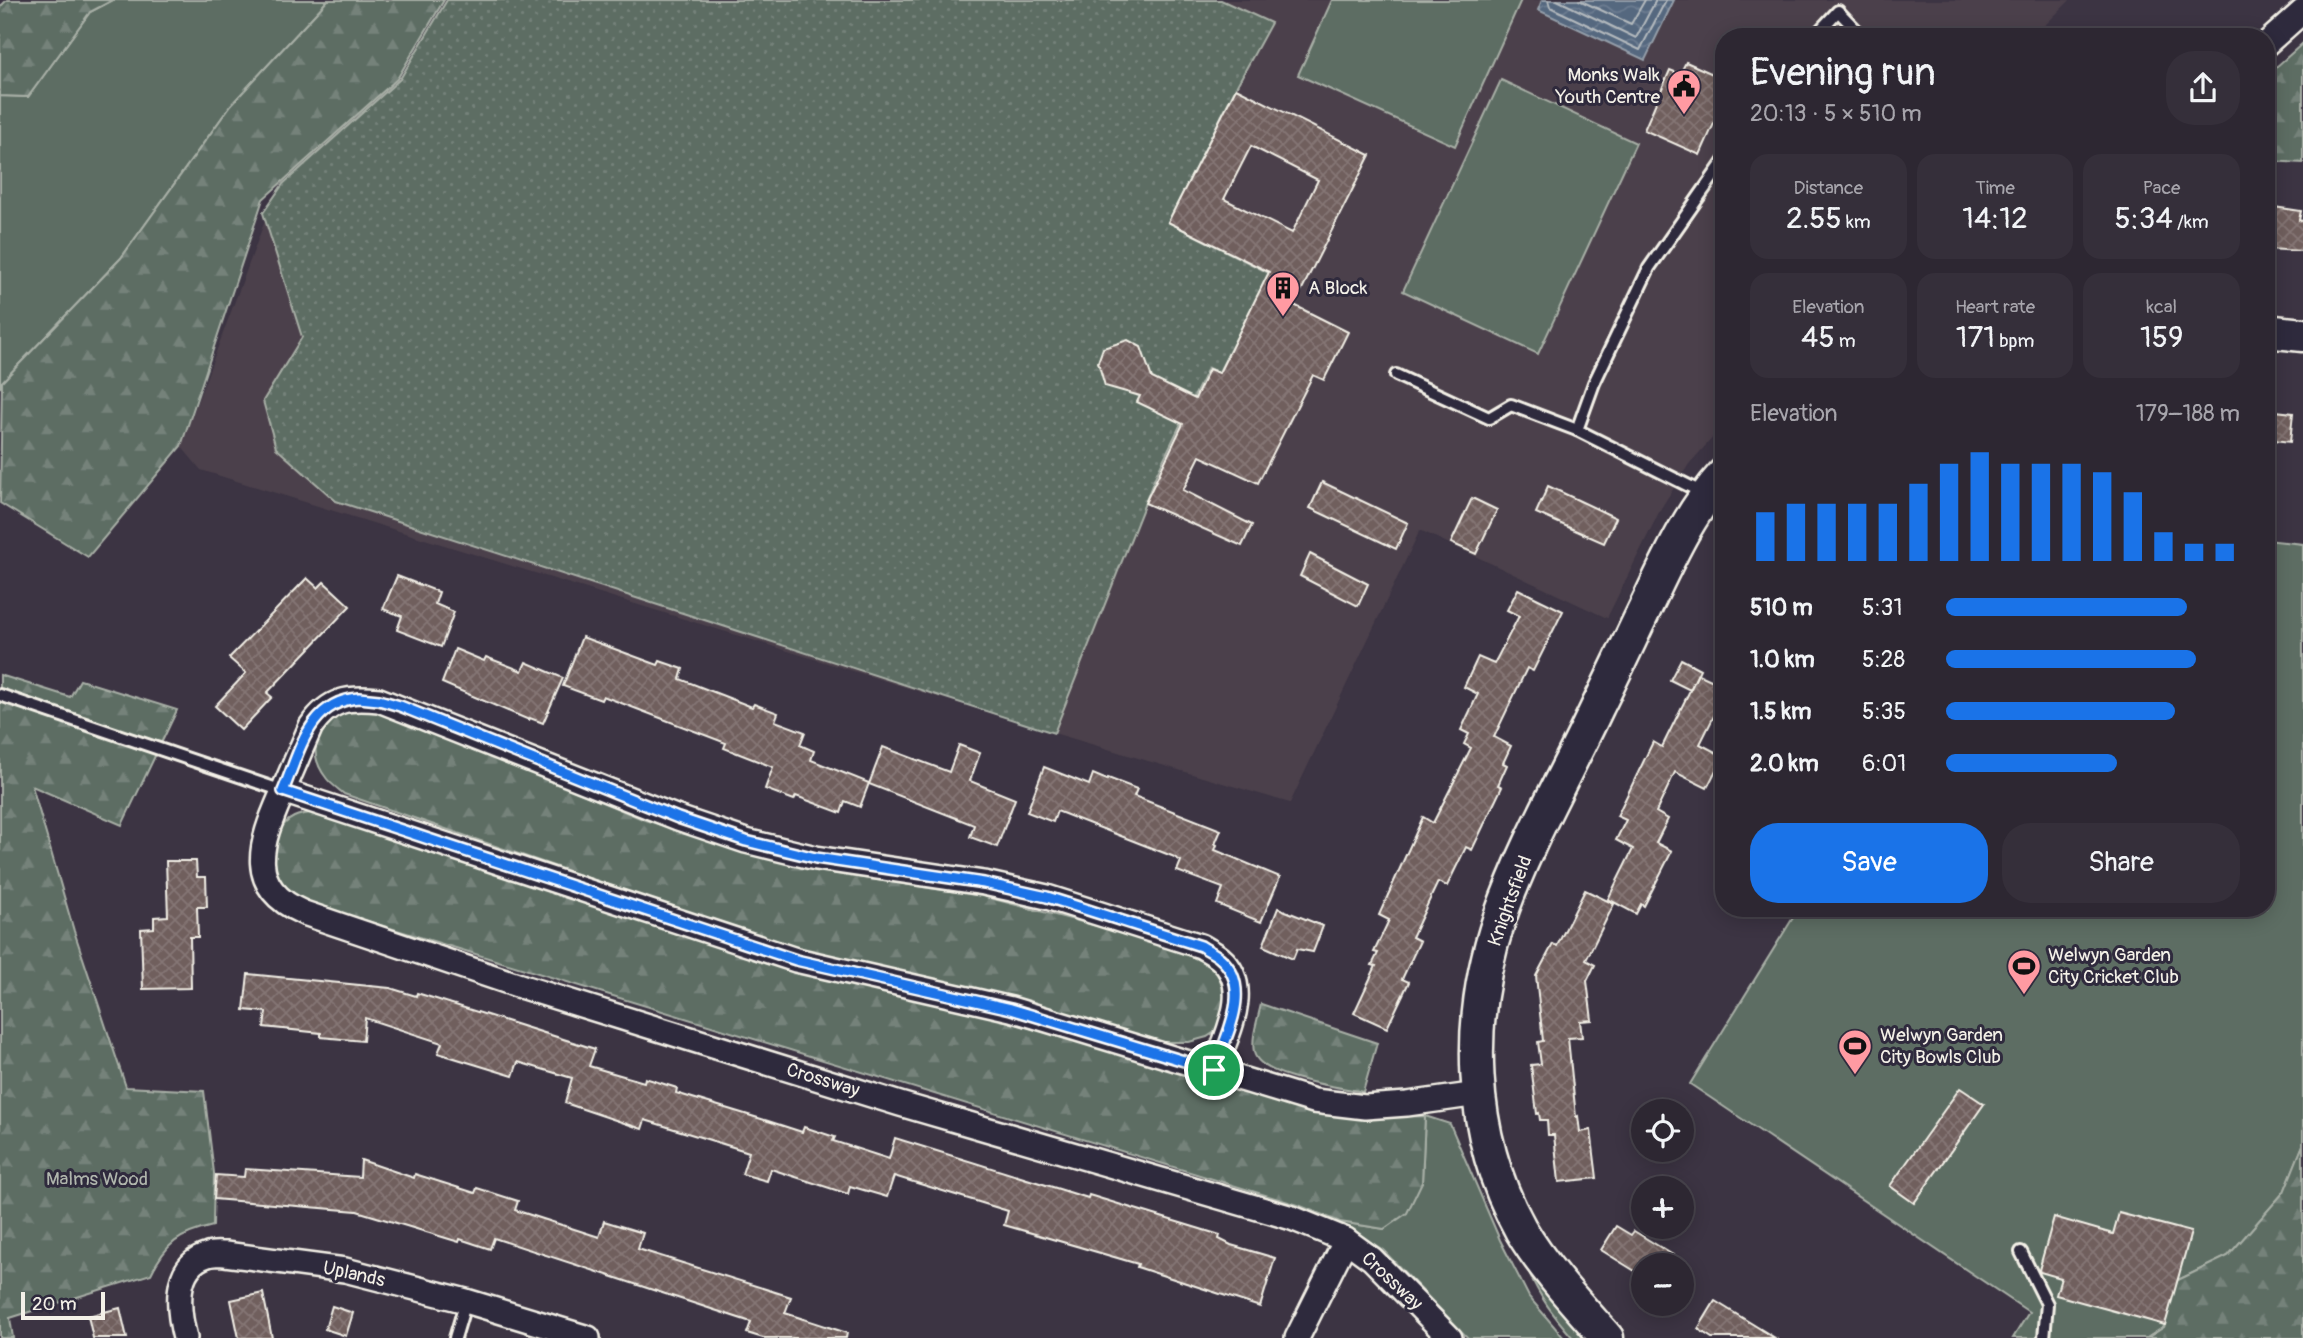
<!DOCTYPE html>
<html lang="en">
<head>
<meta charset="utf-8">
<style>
	body { margin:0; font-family:Pangolin,sans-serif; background:#352f3a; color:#f1f3f6; height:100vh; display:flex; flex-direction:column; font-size:26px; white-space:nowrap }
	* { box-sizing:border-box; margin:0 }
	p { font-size:23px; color:#a7a5ac }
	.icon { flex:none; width:38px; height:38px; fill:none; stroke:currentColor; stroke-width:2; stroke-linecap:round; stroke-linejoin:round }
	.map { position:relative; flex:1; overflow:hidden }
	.side { position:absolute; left:1715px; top:28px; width:560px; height:889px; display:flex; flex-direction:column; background:#2d2732; border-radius:28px; box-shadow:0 4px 18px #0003,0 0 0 2px #48444d }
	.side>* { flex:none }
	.fabs { position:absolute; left:1631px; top:1099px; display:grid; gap:14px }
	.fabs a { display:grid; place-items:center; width:63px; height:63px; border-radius:50%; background:#2d2732; box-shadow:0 4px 18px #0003,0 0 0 2px #48444d; font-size:35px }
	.scale { position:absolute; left:21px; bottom:18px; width:84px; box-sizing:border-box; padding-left:7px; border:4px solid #f4f1e8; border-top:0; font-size:19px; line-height:24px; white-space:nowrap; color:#f4f1e8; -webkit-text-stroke:5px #2f2a3d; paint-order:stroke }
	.pin { position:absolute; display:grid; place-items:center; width:60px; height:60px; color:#fff; margin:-30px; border:4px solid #fff; border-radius:50%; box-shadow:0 2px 7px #0007 }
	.round { display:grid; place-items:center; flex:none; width:74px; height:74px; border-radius:28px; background:#352f3a }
	.head { display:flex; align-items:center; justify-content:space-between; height:119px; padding:0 35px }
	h1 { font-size:38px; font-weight:600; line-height:52px }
	.metrics { display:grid; grid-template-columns:repeat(3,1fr); gap:10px; height:119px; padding:7px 35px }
	.metrics div { display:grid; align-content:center; border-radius:18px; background:#352f3a; text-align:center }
	.metrics b { font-size:30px; font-weight:600 }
	.metrics small { font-size:19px; font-weight:400 }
	.metrics p { font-size:19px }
	.chart { height:196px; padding:14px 35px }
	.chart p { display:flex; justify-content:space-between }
	.chart svg { width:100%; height:126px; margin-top:7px; stroke:#1a73e8; stroke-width:6 }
	.action { display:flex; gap:14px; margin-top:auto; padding:14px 35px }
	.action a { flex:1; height:80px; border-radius:28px; background:#1a73e8; color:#fff; font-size:28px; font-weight:600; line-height:80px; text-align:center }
	.action a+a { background:#352f3a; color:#f1f3f6 }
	ul { padding:0 35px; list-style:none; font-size:23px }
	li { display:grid; grid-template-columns:112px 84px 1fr; align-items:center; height:52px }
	li i { height:18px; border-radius:9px; background:#1a73e8 }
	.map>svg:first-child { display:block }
	.built { fill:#4c414b }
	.grass { fill:#5d6d64; stroke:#a8afa6; stroke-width:2 }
	.forest { fill:url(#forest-firs); stroke:#a8afa6; stroke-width:2 }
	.park { fill:url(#park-dots); stroke:#a8afa6; stroke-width:2 }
	.water { fill:url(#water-waves); stroke:#949ea9; stroke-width:2 }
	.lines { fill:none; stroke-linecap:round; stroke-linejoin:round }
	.shore { stroke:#b4babe; stroke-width:2 }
	.building { fill:url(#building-cross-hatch); stroke:#f4f1e8; stroke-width:2; fill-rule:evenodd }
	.lane-casing { stroke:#f4f1e8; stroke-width:16 }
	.street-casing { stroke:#f4f1e8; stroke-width:28 }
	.secondary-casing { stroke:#f4f1e8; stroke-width:37 }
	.lane { stroke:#2f2a3d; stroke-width:10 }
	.street { stroke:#2f2a3d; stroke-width:23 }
	.secondary { stroke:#2f2a3d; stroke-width:32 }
	.route-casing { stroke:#fff; stroke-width:14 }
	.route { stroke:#1a73e8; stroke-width:9 }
	.labels { text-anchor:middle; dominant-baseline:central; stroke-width:6; stroke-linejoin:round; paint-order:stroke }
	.poi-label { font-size:19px; fill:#f4f1e8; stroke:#2f2a3d; text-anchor:start }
	.street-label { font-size:19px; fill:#f4f1e8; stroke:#2f2a3d }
	.park-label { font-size:19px; fill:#b0b6ad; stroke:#2f2a3d }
</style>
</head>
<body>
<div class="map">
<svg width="2303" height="1338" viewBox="0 0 2303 1338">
	<defs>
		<pattern id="forest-firs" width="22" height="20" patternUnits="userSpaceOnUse" patternTransform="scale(1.75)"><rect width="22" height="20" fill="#5d6d64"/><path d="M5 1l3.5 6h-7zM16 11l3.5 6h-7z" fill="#75827a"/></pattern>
		<pattern id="park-dots" width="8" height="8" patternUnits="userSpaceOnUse" patternTransform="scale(1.75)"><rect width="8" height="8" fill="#5d6d64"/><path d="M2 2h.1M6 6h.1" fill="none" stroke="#75827a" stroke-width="1.8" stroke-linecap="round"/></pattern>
		<pattern id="water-waves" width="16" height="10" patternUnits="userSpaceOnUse" patternTransform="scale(1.75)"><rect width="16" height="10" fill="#54677f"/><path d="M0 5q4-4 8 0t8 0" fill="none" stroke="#6d7d91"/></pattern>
		<pattern id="building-cross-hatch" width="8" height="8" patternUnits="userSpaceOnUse" patternTransform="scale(1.75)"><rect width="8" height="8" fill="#705e5d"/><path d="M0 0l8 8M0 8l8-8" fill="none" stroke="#857674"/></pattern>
	</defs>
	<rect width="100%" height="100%" fill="#3c3443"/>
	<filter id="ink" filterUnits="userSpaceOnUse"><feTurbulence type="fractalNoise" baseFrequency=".0143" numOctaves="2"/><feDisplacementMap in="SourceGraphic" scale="14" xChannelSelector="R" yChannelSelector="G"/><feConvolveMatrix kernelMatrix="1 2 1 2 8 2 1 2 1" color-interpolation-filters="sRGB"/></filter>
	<g filter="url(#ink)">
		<polygon class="built" points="453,0 2070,0 2033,37 1724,37 1724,425 1689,464 1661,508 1607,618 1420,530 1290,803 1054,733 201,470 181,446 269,210 405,82"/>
		<g class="grass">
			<polygon points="113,0 328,0 231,105 121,258 2,382 0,388 0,96 28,97 90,12"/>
			<polygon points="1332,0 1521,0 1455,146 1298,75"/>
			<polygon points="1501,80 1636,143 1538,354 1403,291"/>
			<polygon points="2266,540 2303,544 2303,1145 2284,1192 2228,1256 2176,1281 2164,1327 2147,1338 2013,1338 2029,1312 1690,1084 1799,908 2266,908"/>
			<polygon points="1425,1116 1450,1124 1500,1240 1529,1297 1564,1338 1468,1338 1383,1250 1340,1222 1384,1229 1422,1182"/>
			<path d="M1528 1270 1587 1338H1573C1553 1315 1540 1298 1528 1270Z"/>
		</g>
		<g class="forest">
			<polygon points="7,0 113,0 90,12 28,97 0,96 0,7"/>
			<polygon points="328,0 444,0 397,79 263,199 181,446 88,557 0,503 2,382 121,258 231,105"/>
			<polygon points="2303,43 2303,163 2266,161 2266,76"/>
			<path d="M0 675 70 697 80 680 177 710 122 825 32 786 74 931 126 1087 204 1091 214 1173 213 1226C179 1234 166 1243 151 1274L10 1318 13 1338H0Z"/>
			<path d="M350 707 386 712 645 820 805 869 982 896 1143 938 1210 964 1224 980 1229 994 1219 1029 1207 1037 1189 1042H1161L1015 1000 795 949 344 794C338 789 331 784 327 779 303 749 320 720 350 707Z"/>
			<path d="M322 812 806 975 981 1014 1325 1112 1364 1118 1425 1116 1422 1182 1407 1213 1384 1229 1340 1222 1298 1205 305 902C299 898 291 895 286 890 267 871 268 830 294 817 302 813 313 813 322 812Z"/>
			<path d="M1261 1004 1377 1043 1363 1092C1340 1087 1259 1078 1254 1052 1251 1037 1258 1019 1261 1004Z"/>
			<polygon points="2303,1145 2303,1338 2147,1338 2164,1327 2176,1281 2228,1256 2284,1192"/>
		</g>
		<polygon class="park" points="447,0 1221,0 1271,23 1235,89 1168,222 1269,273 1219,372 1208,368 1156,475 1054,733 336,501 276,448 263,401 302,337 263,213 283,184 400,79"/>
		<polygon class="water" points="1542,0 1674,0 1645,60 1538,10"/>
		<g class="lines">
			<g class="shore">
				<polyline points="1548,0 1550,7 1640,50 1666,0"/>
				<polyline points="1557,0 1636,38 1656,0"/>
				<polyline points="1579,0 1631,24 1645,0"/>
			</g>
		</g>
		<g class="building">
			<polygon points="1686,62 1724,79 1724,101 1700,155 1644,130 1670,70 1680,74"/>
			<path d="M1236 88 1370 155 1294 305 1348 332 1324 380 1313 375 1258 483 1200 456 1183 490 1252 525 1242 546 1145 503 1183 424 1137 402 1140 396 1105 386 1098 362 1103 348 1128 340 1141 347 1152 378 1195 399 1209 369 1219 373 1269 272 1168 222ZM1251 146 1318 180 1292 233 1224 199Z"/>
			<polygon points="2267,206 2301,211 2299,220 2303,221 2303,251 2266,249"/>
			<polygon points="2266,410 2293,413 2290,442 2266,439"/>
			<polygon points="1322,482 1408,523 1396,549 1310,508"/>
			<polygon points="1548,486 1616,518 1604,543 1536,513"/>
			<polygon points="1472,498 1497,510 1476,554 1451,543"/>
			<polygon points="1310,554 1368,584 1358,606 1300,576"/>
			<polygon points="397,576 439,592 435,604 454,612 441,647 397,630 402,616 383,609"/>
			<polygon points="307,578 318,588 324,582 350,606 267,693 272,697 241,730 215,706 246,673 229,658"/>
			<polygon points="1518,589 1563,611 1533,671 1527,668 1494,737 1511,746 1503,763 1507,765 1498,785 1502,787 1472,850 1466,847 1447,886 1438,882 1412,937 1420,941 1402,979 1409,982 1387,1028 1354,1013 1376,966 1372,965 1378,953 1374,952 1389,920 1379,915 1423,817 1433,823 1471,748 1464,744 1469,734 1461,730 1478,694 1464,687 1478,657 1494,664 1519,616 1507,610"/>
			<polygon points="582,637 658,665 660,661 683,669 680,679 752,707 754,704 778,713 775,721 805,732 800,745 814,751 811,760 869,783 860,807 845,801 841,813 796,796 794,800 765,789 773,767 724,748 726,743 603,696 601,700 563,686"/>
			<polygon points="455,649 484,661 486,657 522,671 526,662 563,678 543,723 530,718 529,720 442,683"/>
			<polygon points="1681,659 1700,669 1690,690 1670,680"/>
			<polygon points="1698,674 1724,686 1724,696 1700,744 1723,756 1707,788 1675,772 1656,812 1668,819 1656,843 1672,851 1644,906 1641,904 1636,914 1608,899 1633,849 1616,840 1626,820 1617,816 1653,742 1662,747"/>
			<polygon points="959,745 980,753 970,781 1015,799 997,847 970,837 974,825 869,784 883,747 949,772"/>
			<polygon points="1044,767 1089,785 1093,774 1107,780 1108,778 1137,789 1134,796 1221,830 1215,844 1217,845 1215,850 1280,877 1261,922 1217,904 1223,888 1177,871 1181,861 1172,856 1057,811 1053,822 1027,812"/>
			<polygon points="166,861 196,861 197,877 206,877 207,907 197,907 198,937 190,937 191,988 143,989 141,929 154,928 154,917 168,916"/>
			<polygon points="1585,890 1614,904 1586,960 1595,965 1587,981 1592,1020 1580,1021 1582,1037 1568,1038 1576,1117 1578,1116 1580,1132 1591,1130 1597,1178 1559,1182 1554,1135 1548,1135 1547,1120 1540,1120 1539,1113 1537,1114 1531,1065 1541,1064 1538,1042 1543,1041 1536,976 1553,944 1557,946"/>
			<polygon points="1278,908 1323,926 1313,952 1297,949 1293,959 1263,946"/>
			<polygon points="248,974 390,988 416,996 417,993 595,1049 589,1066 644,1082 645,1078 677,1088 676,1093 768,1121 802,1132 804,1127 835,1137 833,1141 889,1159 895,1138 1088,1198 1089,1195 1220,1235 1219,1239 1231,1245 1275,1258 1260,1307 1137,1267 1138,1264 1004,1225 1008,1211 894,1176 887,1197 850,1186 848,1194 771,1169 767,1181 742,1174 749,1152 645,1120 642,1129 565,1103 572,1078 518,1062 513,1076 438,1053 442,1043 365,1018 363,1041 321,1037 321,1033 264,1027 266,1012 244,1010"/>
			<polygon points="1960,1088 1984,1104 1914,1203 1890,1186"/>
			<polygon points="361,1160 414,1178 415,1174 475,1193 477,1188 518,1201 515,1210 599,1237 604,1221 643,1233 638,1249 791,1297 785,1313 847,1333 846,1338 763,1338 747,1333 751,1322 494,1238 490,1249 460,1239 459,1242 357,1211 214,1199 216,1175 244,1177 245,1169 360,1177"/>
			<polygon points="2119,1213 2191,1232 2165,1325 2056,1295 2061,1278 2040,1272 2039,1270 2054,1217 2113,1234"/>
			<polygon points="1616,1226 1631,1235 1634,1231 1689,1265 1643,1265 1643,1276 1601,1250"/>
			<polygon points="263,1293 272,1338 239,1338 231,1300"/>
			<polygon points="1715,1301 1775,1338 1712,1338 1698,1329"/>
			<polygon points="332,1306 353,1313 346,1336 325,1329"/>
			<polygon points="120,1308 127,1338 93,1338 88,1316"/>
		</g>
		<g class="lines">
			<g class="lane-casing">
				<g id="lane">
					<polyline points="1814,37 1838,11 1863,37"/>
					<polyline points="1396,375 1489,418 1511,405 1577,430"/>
					<polyline points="1705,494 1577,430 1594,383 1649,268 1724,161"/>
					<polyline points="0,695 283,791"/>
					<polyline points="2021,1252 2047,1304 2044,1338"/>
					<polyline points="455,1338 466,1301"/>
				</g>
			</g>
			<g class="street-casing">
				<g id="street">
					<polyline points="2266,44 2303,11"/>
					<polyline points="283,791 796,960 1011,1009 1314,1101 1365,1107 1407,1104 1478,1094"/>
					<path d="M1214 1070C1226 1036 1254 987 1220 958 1214 953 1207 950 1201 946L1047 897 984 883 816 858 746 841 678 818 379 700C347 697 330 699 311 726 301 749 291 772 281 796 260 844 245 887 304 913L523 987 900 1104 1292 1218 1346 1240 1372 1259 1450 1338"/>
					<path d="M185 1338C178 1311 172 1265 208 1255 213 1253 220 1254 225 1254L345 1270 466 1301 588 1338"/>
					<polyline points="1297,1338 1346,1240"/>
				</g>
			</g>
			<g class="secondary-casing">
				<g id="secondary">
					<polyline points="2266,331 2303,335"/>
					<path d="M1607 1338C1577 1304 1544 1269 1521 1230 1468 1135 1465 1019 1500 917 1525 845 1565 776 1598 706 1616 670 1633 633 1651 596 1671 554 1692 509 1724 474"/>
				</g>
			</g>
			<use href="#lane" class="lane"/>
			<use href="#street" class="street"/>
			<use href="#secondary" class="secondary"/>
		</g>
	</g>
	<g class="lines" filter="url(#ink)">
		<g class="route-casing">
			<path id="route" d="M359 698 379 700 400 706 678 818 746 841 816 858 984 883 1047 897 1201 946C1207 950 1214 953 1220 958 1254 987 1226 1036 1214 1070L1011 1009 796 960 283 791C300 751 309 701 359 698Z"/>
		</g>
		<use href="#route" class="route"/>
	</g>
	<defs>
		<g id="civic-pin" transform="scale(1.75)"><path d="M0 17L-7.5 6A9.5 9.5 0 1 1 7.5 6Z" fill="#ff9aa2" stroke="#2f2a3d"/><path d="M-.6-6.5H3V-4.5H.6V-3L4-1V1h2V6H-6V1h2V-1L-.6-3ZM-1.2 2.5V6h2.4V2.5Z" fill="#111"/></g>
		<g id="building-pin" transform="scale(1.75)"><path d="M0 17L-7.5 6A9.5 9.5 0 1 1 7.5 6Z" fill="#ff9aa2" stroke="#2f2a3d"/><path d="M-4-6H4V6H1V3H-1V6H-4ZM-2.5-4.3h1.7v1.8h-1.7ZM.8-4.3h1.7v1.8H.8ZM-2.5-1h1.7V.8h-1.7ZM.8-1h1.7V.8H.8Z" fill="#111"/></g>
		<g id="stadium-pin" transform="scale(1.75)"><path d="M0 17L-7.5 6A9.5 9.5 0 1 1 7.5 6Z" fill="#ff9aa2" stroke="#2f2a3d"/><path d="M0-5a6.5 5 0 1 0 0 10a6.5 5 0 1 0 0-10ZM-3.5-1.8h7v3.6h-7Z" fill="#111"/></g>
	</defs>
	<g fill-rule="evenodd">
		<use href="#civic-pin" x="1684" y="86"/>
		<use href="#building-pin" x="1283" y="288"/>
		<use href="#stadium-pin" x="2024" y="966"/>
		<use href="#stadium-pin" x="1855" y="1046"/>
	</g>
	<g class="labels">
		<g class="poi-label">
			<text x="1660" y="75" text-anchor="end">Monks Walk<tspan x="1660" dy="22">Youth Centre</tspan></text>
			<text x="1308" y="288">A Block</text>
			<text x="2048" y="955">Welwyn Garden<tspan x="2048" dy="22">City Cricket Club</tspan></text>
			<text x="1880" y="1035">Welwyn Garden<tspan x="1880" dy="22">City Bowls Club</tspan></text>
		</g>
		<g class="street-label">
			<text transform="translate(1510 901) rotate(-70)">Knightsfield</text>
			<text transform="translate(823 1080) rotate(17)">Crossway</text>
			<text transform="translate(354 1274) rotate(12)">Uplands</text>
			<text transform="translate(1392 1281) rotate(43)">Crossway</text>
		</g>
		<g class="park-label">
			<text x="97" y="1179">Malms Wood</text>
		</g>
	</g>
</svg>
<div class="fabs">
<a><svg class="icon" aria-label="locate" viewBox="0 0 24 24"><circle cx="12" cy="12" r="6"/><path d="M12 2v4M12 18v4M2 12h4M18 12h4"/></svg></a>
<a>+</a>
<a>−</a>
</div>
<div class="scale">20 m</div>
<div class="pin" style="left:1214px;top:1070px;background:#1e9e55"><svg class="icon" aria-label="arrive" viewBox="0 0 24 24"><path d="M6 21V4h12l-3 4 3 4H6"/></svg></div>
<section class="side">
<div class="head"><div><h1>Evening run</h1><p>20:13 · 5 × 510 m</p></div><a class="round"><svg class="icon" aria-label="share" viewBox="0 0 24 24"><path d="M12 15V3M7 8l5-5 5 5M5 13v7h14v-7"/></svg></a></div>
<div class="metrics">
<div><p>Distance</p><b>2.55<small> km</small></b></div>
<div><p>Time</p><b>14:12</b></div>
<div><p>Pace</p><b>5:34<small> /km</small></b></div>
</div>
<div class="metrics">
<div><p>Elevation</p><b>45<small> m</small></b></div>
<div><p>Heart rate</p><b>171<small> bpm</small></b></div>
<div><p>kcal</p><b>159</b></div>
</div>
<div class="chart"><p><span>Elevation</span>179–188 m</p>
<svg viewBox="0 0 160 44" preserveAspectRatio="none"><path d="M5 44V27M15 44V24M25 44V24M35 44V24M45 44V24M55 44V17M65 44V10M75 44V6M85 44V10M95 44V10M105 44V10M115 44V13M125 44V20M135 44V34M145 44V38M155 44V38"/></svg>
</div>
<ul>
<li><b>510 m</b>5:31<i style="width:82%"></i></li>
<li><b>1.0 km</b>5:28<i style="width:85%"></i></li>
<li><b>1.5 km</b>5:35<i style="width:78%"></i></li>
<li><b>2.0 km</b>6:01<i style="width:58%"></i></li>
</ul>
<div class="action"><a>Save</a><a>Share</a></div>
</section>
</div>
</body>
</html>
